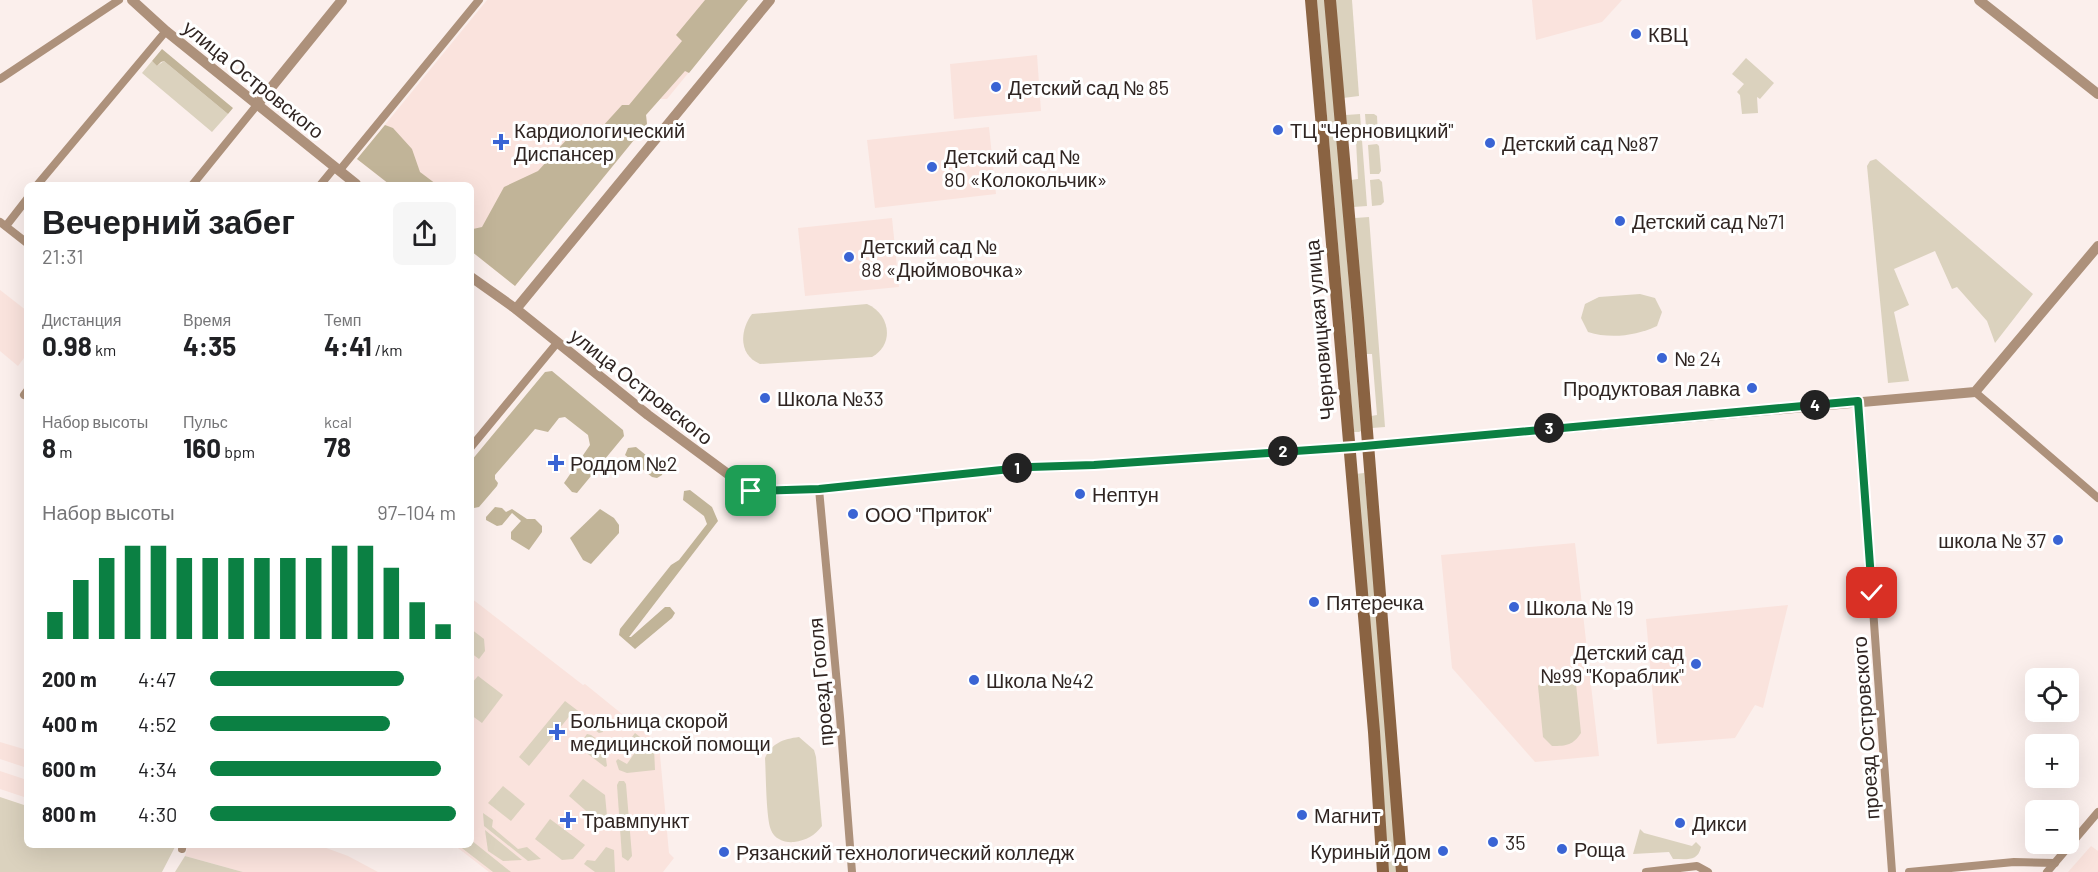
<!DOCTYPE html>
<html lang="ru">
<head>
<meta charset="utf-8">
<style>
	body { margin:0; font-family:Barlow,sans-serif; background:#f6f6f6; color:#202124; height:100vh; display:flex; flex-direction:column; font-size:22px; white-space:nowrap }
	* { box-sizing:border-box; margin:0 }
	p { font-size:20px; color:#757577 }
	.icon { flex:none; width:33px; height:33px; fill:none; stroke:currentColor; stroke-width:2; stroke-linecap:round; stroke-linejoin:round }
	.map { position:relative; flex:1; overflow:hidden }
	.side { position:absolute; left:24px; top:182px; width:450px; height:666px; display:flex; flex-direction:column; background:#fff; border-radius:9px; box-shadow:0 6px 24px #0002 }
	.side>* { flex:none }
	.buttons { position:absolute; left:2025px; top:668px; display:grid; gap:12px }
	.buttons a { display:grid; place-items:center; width:54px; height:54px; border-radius:9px; background:#fff; box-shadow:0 6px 24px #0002; font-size:30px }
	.pin { position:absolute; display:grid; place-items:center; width:51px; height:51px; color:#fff; margin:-26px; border-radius:12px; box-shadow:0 3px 9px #0006 }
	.km { position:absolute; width:30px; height:30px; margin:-15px; border-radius:50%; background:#222; color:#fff; font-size:16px; line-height:30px; text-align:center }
	.round { display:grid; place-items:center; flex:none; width:63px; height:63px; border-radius:9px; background:#f6f6f6 }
	.headline { display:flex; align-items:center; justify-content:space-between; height:102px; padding:0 18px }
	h1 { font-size:33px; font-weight:700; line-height:45px }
	.stats { display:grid; grid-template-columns:repeat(3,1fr); gap:9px; height:102px; padding:6px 18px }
	.stats div { display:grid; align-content:center }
	.stats b { font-size:26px; font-weight:700 }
	.stats small { font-size:16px; font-weight:400 }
	.stats p { font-size:16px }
	.chart { height:168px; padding:12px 18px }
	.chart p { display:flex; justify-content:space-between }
	.chart svg { width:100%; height:108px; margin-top:6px; stroke:#0b8043; stroke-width:6 }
	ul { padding:0 18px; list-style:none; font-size:20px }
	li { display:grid; grid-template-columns:96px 72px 1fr; align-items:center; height:45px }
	li i { height:15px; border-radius:8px; background:#0b8043 }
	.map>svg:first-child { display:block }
	.built { fill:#fae3dd }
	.green { fill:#dbd2be }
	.forest { fill:#c1b498 }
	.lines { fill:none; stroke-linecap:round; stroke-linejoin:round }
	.minor { stroke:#ad917b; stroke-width:8 }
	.tertiary { stroke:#ad917b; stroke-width:10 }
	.secondary { stroke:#8a6342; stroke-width:12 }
	.route-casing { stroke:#fff; stroke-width:12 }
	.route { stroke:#0b8043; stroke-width:8 }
	.poi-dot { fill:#3a64d4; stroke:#fff; stroke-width:2 }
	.labels { text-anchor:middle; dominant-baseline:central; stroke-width:6; stroke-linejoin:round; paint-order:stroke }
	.poi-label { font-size:20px; fill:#302522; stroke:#fff; text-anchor:start }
	.street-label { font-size:20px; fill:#302522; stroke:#fff }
</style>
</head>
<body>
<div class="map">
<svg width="2098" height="872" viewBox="0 0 2098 872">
	<rect width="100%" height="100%" fill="#fbefec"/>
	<g class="built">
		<polygon points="487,0 748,0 667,99 660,99 646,115 647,124 515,286 471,251 471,184 389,184 357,159"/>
		<polygon points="1532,0 1622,0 1602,22 1536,40"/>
		<polygon points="1037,55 1041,111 954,119 950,64"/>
		<polygon points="989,127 996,194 875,208 867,140"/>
		<polygon points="892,218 899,287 805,296 798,228"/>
		<polygon points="0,290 27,311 27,354 18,366 0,351"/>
		<polygon points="1575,543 1599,756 1535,762 1452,668 1441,555"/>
		<polygon points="471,598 583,685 585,684 659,744 669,853 674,858 663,872 489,872 454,845 471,844"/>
		<polygon points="1788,605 1763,708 1755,705 1735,738 1657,744 1646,619"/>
		<polygon points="0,742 27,750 27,768 0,759"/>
		<polygon points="0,771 27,780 27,798 0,789"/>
		<polygon points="188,845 318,845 348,856 378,872 243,872 185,856"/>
		<polygon points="2091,846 2098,851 2098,872 2068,872"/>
	</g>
	<g class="green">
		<polygon points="1317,0 1326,0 1361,431 1359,432 1354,432"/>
		<polygon points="1335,0 1352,0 1359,96 1343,98"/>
		<polygon points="1746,58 1774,83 1760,99 1757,97 1758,113 1742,114 1740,95 1737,92 1744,84 1732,74"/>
		<polygon points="152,61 157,66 164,61 228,114 212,132 142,73"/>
		<polygon points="1360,114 1367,206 1353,207 1351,180 1358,179 1356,141 1348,141 1346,115"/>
		<polygon points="1365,114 1374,114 1377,116 1378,136 1376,139 1367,140"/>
		<polygon points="1377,144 1379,146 1381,171 1379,174 1370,174 1368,145"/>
		<polygon points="1876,159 2033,294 1995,343 1987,321 1957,287 1952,289 1935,251 1894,269 1909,305 1894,312 1909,381 1888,383 1867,166 1870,161"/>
		<polygon points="1379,179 1382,182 1384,202 1381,205 1372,206 1370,180"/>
		<polygon points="1369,217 1385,427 1372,428 1371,416 1377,415 1372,354 1366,354 1355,218"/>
		<path d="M1640 294 1655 298 1662 312 1657 326C1636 336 1610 339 1588 332L1581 318 1585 304 1599 297Z"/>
		<path d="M867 304C890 314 895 344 872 357L760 364C738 355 740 330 752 314Z"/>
		<polygon points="1364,473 1380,637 1397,872 1388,872 1355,474"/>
		<polygon points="471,629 484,639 485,651 479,659 471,653"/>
		<path d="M1557 671 1569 673 1576 684 1581 733C1573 745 1567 746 1552 746L1543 737 1538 686 1546 675Z"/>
		<polygon points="478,676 503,695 482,723 471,715 471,684"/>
		<polygon points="565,701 602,729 603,732 599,733 572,713 529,766 519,757"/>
		<polygon points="635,733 654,748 655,770 627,773 619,770 616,761 618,759 627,764 638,748 629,741"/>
		<polygon points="587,734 591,735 604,744 607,766 605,767 580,748 579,745"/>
		<path d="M799 737 814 750 816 757 822 826C814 836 807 840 794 842 785 843 774 839 771 830 766 818 766 774 765 758 772 743 783 739 799 737Z"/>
		<polygon points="583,779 605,795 607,816 601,824 569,796"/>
		<polygon points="619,781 624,781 626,784 632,856 628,861 622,857 617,785"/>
		<polygon points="503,786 525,804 511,821 488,803"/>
		<polygon points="0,797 27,806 27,844 176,845 162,872 0,872"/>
		<polygon points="483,813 493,820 492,827 518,849 527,847 541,859 528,861 484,826"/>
		<polygon points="550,819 585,845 573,859 562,860 535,839"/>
		<path d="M1640 829 1644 833 1692 846 1696 842 1701 847C1698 862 1686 859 1673 859L1669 852 1633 854Z"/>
		<polygon points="485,830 522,860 503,861 488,851"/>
		<polygon points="471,840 511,872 493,872 458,845 471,844"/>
		<polygon points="606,847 614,850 615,872 595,872 584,864 587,860 595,861"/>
		<polygon points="185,856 243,872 175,872"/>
	</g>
	<g class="forest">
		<polygon points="705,0 748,0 689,73 685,71 646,115 647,124 515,286 471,251 471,227 473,229 482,227 504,187 538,171 569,137 579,135 592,138 622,105 629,105 682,41 676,35"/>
		<polygon points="162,49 233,108 228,114 164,61 161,62 157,66 152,61"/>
		<polygon points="385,125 393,128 412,149 420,172 436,184 389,184 357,159"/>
		<polygon points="552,371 623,430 624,436 577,493 572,492 564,483 590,445 588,435 565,417 559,418 548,432 535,429 495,475 495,479 498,483 497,486 479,507 474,508 471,506 471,461 545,372"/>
		<polygon points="636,447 663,469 662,475 657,478 652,477 625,455 628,448"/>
		<polygon points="690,490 712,507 718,521 629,637 631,637 665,607 670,607 675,613 672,618 635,649 619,635 620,629 671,565 679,560 707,524 704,516 683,500 684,491"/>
		<polygon points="495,507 502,508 506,512 512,509 527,519 535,519 542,526 542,532 529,550 511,539 511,532 521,521 512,513 502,525 497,526 486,520 486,517"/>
		<polygon points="600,509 614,518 619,525 619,533 591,564 583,560 570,538"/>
	</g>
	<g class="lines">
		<g class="minor">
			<polyline points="0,79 119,0"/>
			<polyline points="339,171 479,0"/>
			<polyline points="38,184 166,31"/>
			<polyline points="193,184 257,105"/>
			<polyline points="321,184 335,167"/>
			<polyline points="0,222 27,243"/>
			<polyline points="6,226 27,199"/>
			<polyline points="1975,392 2098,498"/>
			<polyline points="24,395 27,391"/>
			<polyline points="1858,401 1892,872"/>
			<polyline points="471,447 557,343"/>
			<polyline points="819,489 840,717 852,872"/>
			<polyline points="182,849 183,844"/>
			<polyline points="1646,872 1697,866 1708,872"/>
			<polyline points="1909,872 2014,862 2055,863"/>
			<polyline points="2047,872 2098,812"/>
		</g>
		<g class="tertiary">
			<polyline points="132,0 166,31 356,184"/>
			<polyline points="1979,0 2098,94"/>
			<polyline points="257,105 342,0"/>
			<polyline points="471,277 516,309 648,415 751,491 819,489 1030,467 1094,465 1354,447 1975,392 2098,246"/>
			<polyline points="516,309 770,0"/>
		</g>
		<g class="secondary">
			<polyline points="1311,0 1374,732 1383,872"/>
			<polyline points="1330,0 1358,318 1402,872"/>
		</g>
	</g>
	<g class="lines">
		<g class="route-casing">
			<polyline id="route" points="751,491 819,489 1030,467 1094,465 1354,447 1858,401 1872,593"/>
		</g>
		<use href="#route" class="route"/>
	</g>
	<g class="poi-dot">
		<circle cx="1636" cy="34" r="6"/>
		<circle cx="996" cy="87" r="6"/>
		<circle cx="1278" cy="130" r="6"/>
		<path d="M498 133h6v6h6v6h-6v6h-6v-6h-6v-6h6z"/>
		<circle cx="1490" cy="143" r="6"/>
		<circle cx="932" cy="167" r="6"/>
		<circle cx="1620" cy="221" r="6"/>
		<circle cx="849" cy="257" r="6"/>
		<circle cx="1662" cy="358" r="6"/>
		<circle cx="1752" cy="388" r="6"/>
		<circle cx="765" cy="398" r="6"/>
		<path d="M553 454h6v6h6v6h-6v6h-6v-6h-6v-6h6z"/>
		<circle cx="1080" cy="494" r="6"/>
		<circle cx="853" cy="514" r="6"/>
		<circle cx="2058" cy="540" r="6"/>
		<circle cx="1314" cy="602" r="6"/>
		<circle cx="1514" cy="607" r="6"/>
		<circle cx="1696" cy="664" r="6"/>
		<circle cx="974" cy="680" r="6"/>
		<path d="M554 723h6v6h6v6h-6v6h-6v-6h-6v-6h6z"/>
		<circle cx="1302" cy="815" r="6"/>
		<path d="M565 811h6v6h6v6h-6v6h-6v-6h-6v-6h6z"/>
		<circle cx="1680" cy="823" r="6"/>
		<circle cx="1493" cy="842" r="6"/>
		<circle cx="1562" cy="849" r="6"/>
		<circle cx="1443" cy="851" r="6"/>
		<circle cx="724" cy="852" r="6"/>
	</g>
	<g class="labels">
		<g class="poi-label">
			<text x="1648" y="34">КВЦ</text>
			<text x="1008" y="87">Детский сад № 85</text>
			<text x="514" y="130">Кардиологический<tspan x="514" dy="23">Диспансер</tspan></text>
			<text x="1290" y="130">ТЦ "Черновицкий"</text>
			<text x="1502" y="143">Детский сад №87</text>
			<text x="944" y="156">Детский сад №<tspan x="944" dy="23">80 «Колокольчик»</tspan></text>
			<text x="1632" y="221">Детский сад №71</text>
			<text x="861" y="246">Детский сад №<tspan x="861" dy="23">88 «Дюймовочка»</tspan></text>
			<text x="1674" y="358">№ 24</text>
			<text x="1740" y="388" text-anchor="end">Продуктовая лавка</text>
			<text x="777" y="398">Школа №33</text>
			<text x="570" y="463">Роддом №2</text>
			<text x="1092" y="494">Нептун</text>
			<text x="865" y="514">ООО "Приток"</text>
			<text x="2046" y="540" text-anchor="end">школа № 37</text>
			<text x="1326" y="602">Пятеречка</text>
			<text x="1526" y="607">Школа № 19</text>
			<text x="1684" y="652" text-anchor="end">Детский сад<tspan x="1684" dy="23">№99 "Кораблик"</tspan></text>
			<text x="986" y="680">Школа №42</text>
			<text x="570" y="720">Больница скорой<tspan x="570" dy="23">медицинской помощи</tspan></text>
			<text x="1314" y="815">Магнит</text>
			<text x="582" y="820">Травмпункт</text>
			<text x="1692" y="823">Дикси</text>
			<text x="1505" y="842">35</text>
			<text x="1574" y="849">Роща</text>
			<text x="1431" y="851" text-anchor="end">Куриный дом</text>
			<text x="736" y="852">Рязанский технологический колледж</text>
		</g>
		<g class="street-label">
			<text transform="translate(254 79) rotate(39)">улица Островского</text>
			<text transform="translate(1319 330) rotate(-95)">Черновицкая улица</text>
			<text transform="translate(642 386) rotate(38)">улица Островского</text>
			<text transform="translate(820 682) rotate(-95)">проезд Гоголя</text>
			<text transform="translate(1865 728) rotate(-94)">проезд Островского</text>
		</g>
	</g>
</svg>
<div class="buttons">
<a><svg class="icon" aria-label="locate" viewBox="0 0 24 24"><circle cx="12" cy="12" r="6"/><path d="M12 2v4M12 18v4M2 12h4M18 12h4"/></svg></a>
<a>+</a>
<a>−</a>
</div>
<div class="pin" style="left:751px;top:491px;background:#1e9e55"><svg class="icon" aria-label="arrive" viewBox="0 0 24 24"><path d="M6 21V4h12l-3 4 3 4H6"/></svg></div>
<div class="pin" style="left:1872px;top:593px;background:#d93025"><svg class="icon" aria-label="check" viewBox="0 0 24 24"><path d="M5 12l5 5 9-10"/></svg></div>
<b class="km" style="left:1017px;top:468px">1</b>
<b class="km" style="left:1283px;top:451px">2</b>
<b class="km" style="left:1549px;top:428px">3</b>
<b class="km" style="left:1815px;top:405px">4</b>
<section class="side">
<div class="headline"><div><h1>Вечерний забег</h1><p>21:31</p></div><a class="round"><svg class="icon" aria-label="share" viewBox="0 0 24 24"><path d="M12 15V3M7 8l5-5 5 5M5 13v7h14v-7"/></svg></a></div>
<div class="stats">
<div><p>Дистанция</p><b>0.98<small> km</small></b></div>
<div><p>Время</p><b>4:35</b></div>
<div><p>Темп</p><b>4:41<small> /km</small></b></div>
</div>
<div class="stats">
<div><p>Набор высоты</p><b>8<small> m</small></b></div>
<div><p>Пульс</p><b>160<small> bpm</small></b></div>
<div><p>kcal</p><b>78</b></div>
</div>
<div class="chart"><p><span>Набор высоты</span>97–104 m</p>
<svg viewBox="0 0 160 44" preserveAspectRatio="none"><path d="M5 44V33M15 44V20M25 44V11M35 44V6M45 44V6M55 44V11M65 44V11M75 44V11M85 44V11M95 44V11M105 44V11M115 44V6M125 44V6M135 44V15M145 44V29M155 44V38"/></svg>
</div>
<ul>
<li><b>200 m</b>4:47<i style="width:79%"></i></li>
<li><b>400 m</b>4:52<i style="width:73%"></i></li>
<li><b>600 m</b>4:34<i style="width:94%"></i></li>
<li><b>800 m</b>4:30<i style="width:100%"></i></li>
</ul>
</section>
</div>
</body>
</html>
